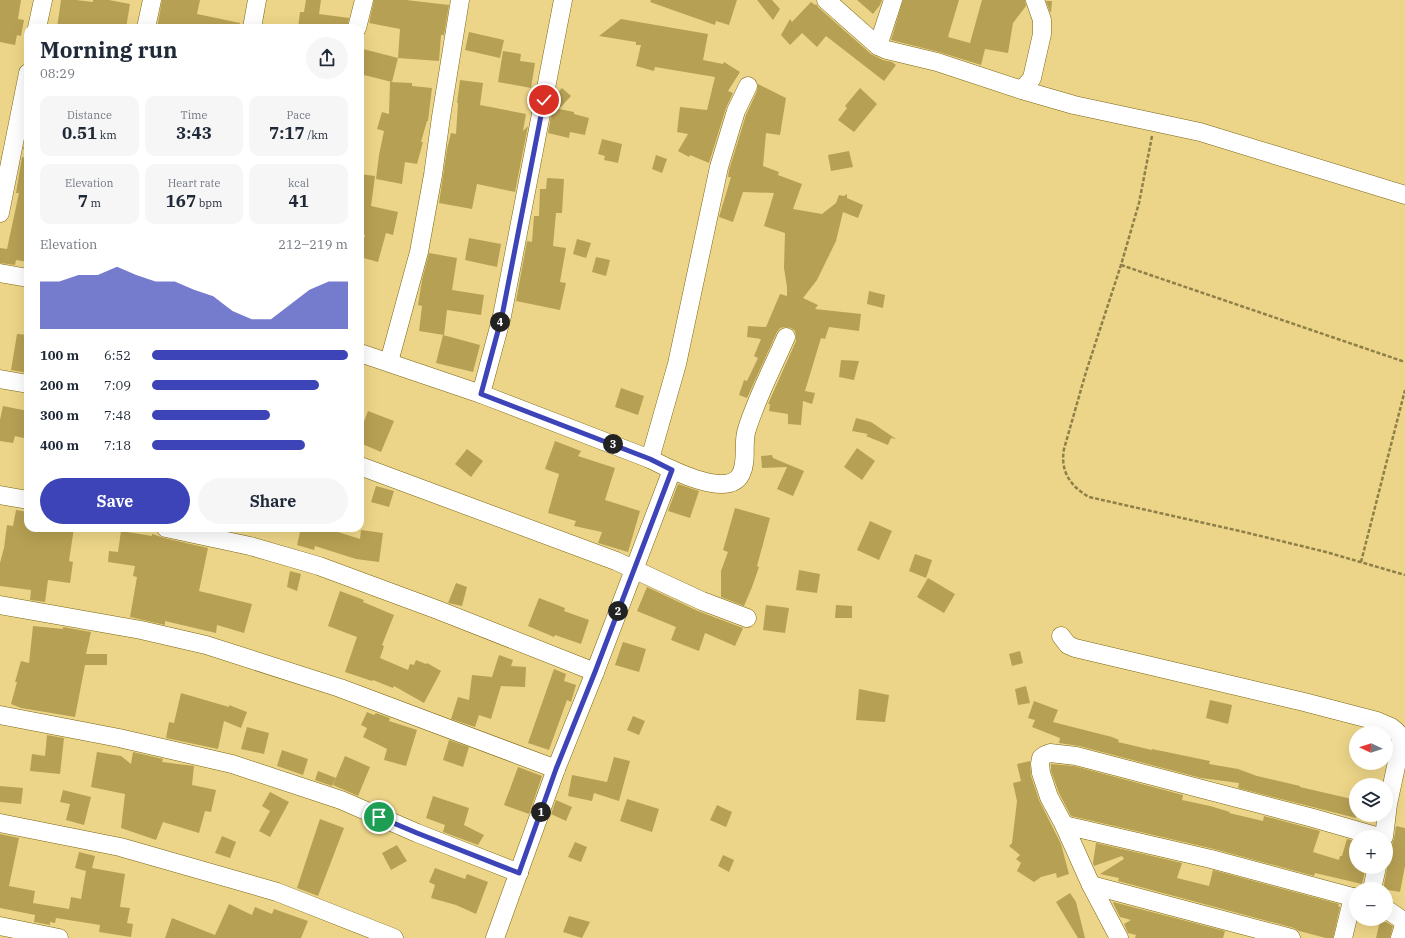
<!DOCTYPE html>
<html lang="en">
<head>
<meta charset="utf-8">
<style>
	body { margin:0; font-family:"IBM Plex Serif",serif; background:#f6f6f7; color:#1f2937; height:100vh; display:flex; flex-direction:column; font-size:15px; white-space:nowrap }
	* { box-sizing:border-box; margin:0 }
	p { font-size:13px; color:#747a83 }
	.icon { flex:none; width:22px; height:22px; fill:none; stroke:currentColor; stroke-width:2; stroke-linecap:round; stroke-linejoin:round }
	.map { position:relative; flex:1; overflow:hidden }
	.side { position:absolute; left:24px; top:24px; width:340px; height:508px; display:flex; flex-direction:column; background:#fff; border-radius:12px; box-shadow:0 4px 16px #0002 }
	.side>* { flex:none }
	.needle { width:26px; rotate:273deg }
	.fabs { position:absolute; left:1349px; top:726px; display:grid; gap:8px }
	.fabs a { display:grid; place-items:center; width:44px; height:44px; border-radius:50%; background:#fff; box-shadow:0 4px 16px #0002; font-size:20px }
	.pin { position:absolute; display:grid; place-items:center; width:34px; height:34px; color:#fff; margin:-17px; border:2px solid #fff; border-radius:50%; box-shadow:0 1px 4px #0007 }
	.km { position:absolute; width:20px; height:20px; margin:-10px; border-radius:50%; background:#222; color:#fff; font-size:11px; line-height:20px; text-align:center }
	.round { display:grid; place-items:center; flex:none; width:42px; height:42px; border-radius:21px; background:#f6f6f7 }
	.overview { display:flex; align-items:center; justify-content:space-between; height:68px; padding:0 16px }
	h1 { font-size:22px; font-weight:800; line-height:30px }
	.metrics { display:grid; grid-template-columns:repeat(3,1fr); gap:6px; height:68px; padding:4px 16px }
	.metrics div { display:grid; align-content:center; border-radius:10px; background:#f6f6f7; text-align:center }
	.metrics b { font-size:17px; font-weight:800 }
	.metrics small { font-size:11px; font-weight:400 }
	.metrics p { font-size:11px }
	.chart { height:112px; padding:8px 16px }
	.chart p { display:flex; justify-content:space-between }
	.chart svg { width:100%; height:72px; margin-top:4px; fill:#3c44b8; opacity:.7 }
	.button { display:flex; gap:8px; margin-top:auto; padding:8px 16px }
	.button a { flex:1; height:46px; border-radius:24px; background:#3c44b8; color:#fff; font-size:16px; font-weight:800; line-height:46px; text-align:center }
	.button a+a { background:#f6f6f7; color:#1f2937 }
	ul { padding:0 16px; list-style:none; font-size:13px }
	li { display:grid; grid-template-columns:64px 48px 1fr; align-items:center; height:30px }
	li i { height:10px; border-radius:5px; background:#3c44b8 }
	.map>svg:first-child { display:block }
	.building { fill:#b6a053 }
	.lines { fill:none; stroke-linecap:round; stroke-linejoin:round }
	.minor-casing { stroke:#7b6510; stroke-width:19 }
	.path { stroke:#8f7f49; stroke-width:2.5; stroke-dasharray:4 2; stroke-linecap:butt }
	.minor { stroke:#fff; stroke-width:18 }
	.route-casing { stroke:#fff; stroke-width:8 }
	.route { stroke:#3c44b8; stroke-width:5 }
</style>
</head>
<body>
<div class="map">
<svg width="1405" height="938" viewBox="0 0 1405 938">
	<rect width="100%" height="100%" fill="#ecd588"/>
	<g class="building">
		<polygon points="0,0 21,0 18,19 24,20 21,36 17,35 15,45 0,42"/>
		<polygon points="61,0 76,0 93,2 93,0 109,0 130,4 126,28 57,28"/>
		<polygon points="162,0 200,0 197,14 240,23 240,28 157,28"/>
		<polygon points="306,0 321,0 319,14 349,18 347,28 298,28 300,12 304,12"/>
		<polygon points="374,0 406,0 449,5 444,35 441,35 439,61 398,58 392,82 360,74 360,59 363,49 398,58 400,29 369,23"/>
		<polygon points="651,0 737,0 729,25 716,21 715,25 650,2"/>
		<polygon points="757,0 772,0 780,9 773,20"/>
		<polygon points="857,0 882,0 880,5 873,14"/>
		<polygon points="903,0 959,0 948,37 970,43 982,0 1025,0 1026,6 1013,23 1008,53 985,49 981,65 939,52 891,40"/>
		<polygon points="1046,1 1052,1 1051,12 1050,12"/>
		<polygon points="811,2 815,5 816,4 819,8 871,54 883,60 892,62 896,65 884,81 826,36 817,47 802,33 790,45 781,35 790,19 792,22"/>
		<polygon points="621,19 708,34 703,60 723,64 724,62 740,72 728,91 733,93 726,108 709,163 690,155 689,157 678,151 688,134 677,132 680,107 707,110 715,77 655,67 654,71 636,66 641,45 636,45 636,42 599,36"/>
		<polygon points="469,32 504,40 500,58 465,50"/>
		<polygon points="503,51 521,54 520,61 535,63 531,88 498,82"/>
		<polygon points="460,80 483,83 480,105 526,114 523,131 528,126 515,192 477,184 472,209 439,203 447,149 451,133 456,134 458,103 457,103"/>
		<polygon points="390,82 412,83 412,86 432,88 428,121 427,121 421,142 423,142 417,164 405,162 402,184 376,179 379,155 384,131 377,129 382,112 389,114"/>
		<polygon points="758,84 786,98 780,135 766,133 763,166 779,172 778,175 802,184 793,209 822,214 836,203 839,195 844,196 847,194 847,198 863,205 858,218 843,212 836,241 817,280 803,298 818,305 815,309 861,314 859,331 829,327 825,339 821,338 805,391 815,393 812,404 803,401 801,425 788,424 788,414 769,411 770,404 768,404 796,341 796,336 795,331 791,328 785,327 780,328 777,332 747,398 739,395 744,380 747,381 758,358 754,356 761,339 747,337 748,326 766,327 780,294 787,296 787,287 784,268 785,233 764,226 774,193 743,192 733,222 719,217 731,177 728,177 729,170 746,115 757,91"/>
		<polygon points="562,88 571,96 559,109 574,112 574,114 589,118 585,135 570,132 569,138 548,133 555,95"/>
		<polygon points="860,88 877,104 854,132 838,120 847,108 845,106"/>
		<polygon points="26,137 28,138 28,150 23,149"/>
		<polygon points="602,139 622,144 618,163 604,160 605,156 598,154"/>
		<polygon points="849,151 853,167 831,171 828,155"/>
		<polygon points="656,155 667,159 662,173 652,169"/>
		<polygon points="22,157 28,158 28,262 16,260 15,265 0,263 0,248 7,249 19,193 16,193"/>
		<polygon points="360,174 375,176 371,206 398,212 393,235 386,233 378,262 360,257 360,252 365,235 360,235"/>
		<polygon points="547,178 564,179 562,213 556,213 553,246 566,248 560,282 566,283 560,310 516,301 527,241 532,242 534,216 539,216 540,189 546,189"/>
		<polygon points="469,238 501,244 497,267 465,260"/>
		<polygon points="577,239 591,243 586,258 573,254"/>
		<polygon points="429,253 457,258 452,290 484,295 481,315 447,310 444,335 419,331 422,306 418,305 422,280"/>
		<polygon points="596,257 610,260 606,276 592,272"/>
		<polygon points="869,291 885,295 883,308 867,304"/>
		<polygon points="17,334 28,335 28,373 11,370"/>
		<polygon points="443,335 480,345 473,372 436,363"/>
		<polygon points="841,360 859,361 854,380 839,377"/>
		<polygon points="621,388 644,396 638,415 615,407"/>
		<polygon points="3,406 28,411 28,439 15,436 13,443 0,441 0,420"/>
		<polygon points="368,411 394,421 381,452 360,443 360,432"/>
		<polygon points="856,418 871,422 896,439 891,438 888,445 866,436 868,434 852,431"/>
		<polygon points="555,441 581,451 578,456 615,468 605,500 640,511 628,552 598,543 602,532 574,526 576,521 548,513 559,474 545,469"/>
		<polygon points="857,448 875,461 862,480 844,467"/>
		<polygon points="467,449 483,461 471,477 455,464"/>
		<polygon points="772,455 773,458 804,471 793,496 777,489 787,467 762,468 761,456"/>
		<polygon points="678,484 699,491 690,518 668,511"/>
		<polygon points="376,486 394,491 389,507 371,502"/>
		<polygon points="735,508 770,518 757,566 759,567 752,587 744,606 721,597 721,571 728,552 723,550"/>
		<polygon points="16,510 28,512 28,528 74,528 69,561 73,562 70,583 48,580 45,602 30,600 31,590 0,586 0,563 4,548 7,525 13,526"/>
		<polygon points="870,521 892,531 879,560 857,550"/>
		<polygon points="301,528 325,528 360,539 361,530 383,533 379,562 356,559 315,546 314,550 297,545"/>
		<polygon points="121,531 152,536 152,534 164,538 208,548 199,591 252,604 244,633 217,625 216,633 165,621 165,625 130,617 137,577 133,576 135,566 108,562 109,551 118,552"/>
		<polygon points="915,554 932,560 926,578 909,571"/>
		<polygon points="799,570 820,574 817,593 796,590"/>
		<polygon points="290,571 301,574 297,591 287,587"/>
		<polygon points="928,578 955,594 944,613 917,597"/>
		<polygon points="456,583 467,587 462,606 448,603"/>
		<polygon points="647,587 698,611 743,628 735,646 705,633 699,651 671,640 676,627 637,611"/>
		<polygon points="340,591 364,600 363,602 394,615 382,645 384,646 380,658 408,670 410,664 414,665 416,660 426,664 427,663 441,671 424,703 394,686 393,688 373,680 372,681 345,672 357,637 328,626"/>
		<polygon points="539,598 565,608 564,611 589,620 581,644 555,635 554,637 528,626"/>
		<polygon points="766,605 789,608 785,633 763,630"/>
		<polygon points="836,605 852,606 852,618 835,618"/>
		<polygon points="33,626 63,629 63,627 91,632 86,654 107,654 107,665 85,665 75,717 21,708 11,704 17,682 15,682 21,661 29,663"/>
		<polygon points="623,642 646,649 639,672 615,665"/>
		<polygon points="1020,651 1023,663 1012,666 1009,654"/>
		<polygon points="499,655 513,660 511,666 526,667 525,687 501,686 491,719 479,715 475,727 451,719 458,697 469,700 472,675 492,677"/>
		<polygon points="554,669 566,674 564,681 576,685 571,702 567,700 549,750 528,743"/>
		<polygon points="1026,686 1030,703 1018,705 1015,689"/>
		<polygon points="859,689 889,695 885,722 856,720"/>
		<polygon points="181,693 229,707 229,705 247,712 241,728 224,721 218,749 166,738 169,722 174,723"/>
		<polygon points="1210,700 1232,705 1228,724 1206,718"/>
		<polygon points="1034,701 1058,710 1053,722 1112,737 1119,740 1118,742 1152,750 1152,749 1210,761 1209,764 1238,769 1257,776 1300,786 1300,787 1356,800 1356,818 1238,788 1239,783 1201,778 1079,746 1059,743 1060,738 1032,727 1035,720 1028,718"/>
		<polygon points="367,712 374,715 376,713 390,718 389,721 417,730 406,766 384,760 387,749 363,737 367,728 361,725"/>
		<polygon points="633,716 645,721 639,735 627,730"/>
		<polygon points="247,727 269,733 264,754 241,749"/>
		<polygon points="47,735 64,738 60,774 30,771 32,754 45,756"/>
		<polygon points="449,740 469,747 463,767 443,760"/>
		<polygon points="282,750 308,759 303,775 277,766"/>
		<polygon points="97,752 121,756 131,764 133,752 163,759 162,762 194,766 192,785 216,790 211,812 205,811 199,833 163,822 156,840 121,828 125,794 91,787"/>
		<polygon points="345,756 370,767 358,796 333,785"/>
		<polygon points="614,757 630,761 619,801 594,793 592,801 568,796 572,775 607,782"/>
		<polygon points="1030,761 1031,776 1039,800 1061,844 1069,874 1057,878 1056,873 1041,877 1034,882 1017,871 1021,863 1016,859 1020,855 1009,846 1012,843 1017,801 1013,783 1021,781 1017,764"/>
		<polygon points="1051,764 1074,766 1183,795 1182,800 1210,806 1230,812 1229,813 1263,821 1264,816 1320,831 1313,852 1339,860 1340,856 1342,856 1347,839 1356,841 1356,867 1366,867 1362,884 1315,873 1314,876 1214,849 1071,816 1059,793 1051,771"/>
		<polygon points="518,767 542,776 529,814 504,805"/>
		<polygon points="318,771 336,778 332,786 315,780"/>
		<polygon points="0,786 23,788 21,804 0,802"/>
		<polygon points="63,790 91,797 84,825 66,820 70,804 60,802"/>
		<polygon points="270,792 289,802 270,837 259,831 270,811 262,806"/>
		<polygon points="433,796 469,808 464,825 484,835 478,845 443,832 445,825 426,818"/>
		<polygon points="627,799 659,809 652,832 620,821"/>
		<polygon points="556,800 572,807 566,821 551,814"/>
		<polygon points="717,805 732,812 726,827 710,820"/>
		<polygon points="320,819 344,828 318,896 297,888"/>
		<polygon points="1396,826 1405,828 1405,866 1400,892 1383,889 1387,869 1386,854 1388,847 1392,844 1394,839"/>
		<polygon points="0,834 19,838 9,886 35,891 33,903 69,909 71,897 81,899 86,871 75,868 79,852 95,856 92,868 125,874 120,907 130,908 127,923 133,924 131,937 99,932 100,925 56,918 55,923 50,922 50,925 34,922 35,915 0,908"/>
		<polygon points="222,836 236,842 230,858 215,853"/>
		<polygon points="575,842 587,847 581,862 568,857"/>
		<polygon points="1096,843 1182,863 1177,878 1209,886 1213,870 1339,904 1338,906 1340,907 1333,938 1326,938 1299,931 1294,928 1118,881 1119,878 1100,874 1124,859 1122,856 1094,866 1093,863"/>
		<polygon points="397,845 407,861 391,870 382,853"/>
		<polygon points="723,855 734,860 729,872 718,866"/>
		<polygon points="435,868 465,879 467,874 488,882 476,914 456,905 431,898 435,885 429,882"/>
		<polygon points="1070,893 1076,902 1085,938 1078,938 1056,902"/>
		<polygon points="1113,902 1225,931 1223,938 1135,938 1136,935 1128,933 1124,924 1131,920 1120,917 1113,903"/>
		<polygon points="229,904 252,915 255,907 272,914 274,909 308,921 301,938 165,938 172,918 215,935"/>
		<polygon points="569,916 590,922 582,938 563,932"/>
		<polygon points="1380,921 1386,922 1393,926 1390,938 1376,938"/>
	</g>
	<g class="lines">
		<g class="minor-casing">
			<g id="minor">
				<path d="M563 0 502 316 481 394 650 459C668 468 728 500 741 474 748 460 742 443 747 429 757 397 773 367 786 337"/>
				<polyline points="826,0 878,46 887,50 937,62 1022,90 1074,105 1200,132 1405,195"/>
				<polyline points="37,28 43,0"/>
				<polyline points="146,28 152,0"/>
				<polyline points="252,28 257,0"/>
				<polyline points="357,28 364,0"/>
				<polyline points="878,46 893,0"/>
				<polyline points="1022,90 1032,78 1042,34 1042,20 1035,0"/>
				<polyline points="0,213 28,73"/>
				<polyline points="0,273 28,278"/>
				<polyline points="360,353 481,394"/>
				<polyline points="389,362 419,252 433,175 441,117 460,0"/>
				<polyline points="0,379 28,384"/>
				<polyline points="650,459 677,364 719,167 736,111 748,86"/>
				<polyline points="360,466 616,561 702,601 747,618"/>
				<polyline points="0,495 28,500"/>
				<polyline points="166,528 250,546 319,566 438,610 595,672"/>
				<polyline points="0,605 141,630 206,645 340,688 556,769"/>
				<polyline points="1061,636 1068,645 1075,648 1304,702 1377,721 1391,727 1396,731 1400,736 1401,743 1388,804 1384,837"/>
				<polyline points="0,715 119,738 232,764 341,800 417,833 519,873"/>
				<polyline points="0,823 120,847 277,892 394,938"/>
				<polyline points="1064,825 1211,859 1356,898"/>
				<polyline points="1091,885 1291,938"/>
				<polyline points="1372,889 1377,867"/>
				<polyline points="1386,909 1405,922"/>
				<polyline points="0,926 59,938"/>
				<polyline points="495,938 556,769 595,672 672,470"/>
				<polyline points="1119,938 1091,885 1064,825 1049,797 1041,773 1040,764 1041,758 1045,755 1050,753 1076,756 1313,818 1379,837"/>
				<polyline points="1343,938 1353,897"/>
				<polyline points="1400,938 1405,922"/>
			</g>
		</g>
		<g class="path">
			<path d="M1152 136 1139 203 1121 265 1086 372 1064 449C1060 471 1070 486 1089 497L1244 532 1326 552 1405 575"/>
			<polyline points="1121,265 1405,362"/>
			<polyline points="1361,562 1405,390"/>
		</g>
		<use href="#minor" class="minor"/>
	</g>
	<g class="lines">
		<g class="route-casing">
			<polyline id="route" points="379,817 417,833 519,873 556,769 595,672 672,470 650,459 481,394 502,316 544,100"/>
		</g>
		<use href="#route" class="route"/>
	</g>
</svg>
<div class="fabs">
<a><svg class="needle" viewBox="-14 -14 28 28"><path d="M0-13l5 13h-10z" fill="#e53935"/><path d="M0 13l5-13h-10z" fill="#747a83"/></svg></a>
<a><svg class="icon" aria-label="layers" viewBox="0 0 24 24"><path d="M12 4l9 5-9 5-9-5zM3 14l9 5 9-5"/></svg></a>
<a>+</a>
<a>−</a>
</div>
<div class="pin" style="left:379px;top:817px;background:#1e9e55"><svg class="icon" aria-label="arrive" viewBox="0 0 24 24"><path d="M6 21V4h12l-3 4 3 4H6"/></svg></div>
<div class="pin" style="left:544px;top:100px;background:#d93025"><svg class="icon" aria-label="check" viewBox="0 0 24 24"><path d="M5 12l5 5 9-10"/></svg></div>
<b class="km" style="left:541px;top:812px">1</b>
<b class="km" style="left:618px;top:611px">2</b>
<b class="km" style="left:613px;top:444px">3</b>
<b class="km" style="left:500px;top:322px">4</b>
<section class="side">
<div class="overview"><div><h1>Morning run</h1><p>08:29</p></div><a class="round"><svg class="icon" aria-label="share" viewBox="0 0 24 24"><path d="M12 15V3M7 8l5-5 5 5M5 13v7h14v-7"/></svg></a></div>
<div class="metrics">
<div><p>Distance</p><b>0.51<small> km</small></b></div>
<div><p>Time</p><b>3:43</b></div>
<div><p>Pace</p><b>7:17<small> /km</small></b></div>
</div>
<div class="metrics">
<div><p>Elevation</p><b>7<small> m</small></b></div>
<div><p>Heart rate</p><b>167<small> bpm</small></b></div>
<div><p>kcal</p><b>41</b></div>
</div>
<div class="chart"><p><span>Elevation</span>212–219 m</p>
<svg viewBox="0 0 160 44" preserveAspectRatio="none"><path d="M0 44V15L10 15L20 11L30 11L40 6L50 11L60 15L70 15L80 20L90 24L100 33L110 38L120 38L130 29L140 20L150 15L160 15V44z"/></svg>
</div>
<ul>
<li><b>100 m</b>6:52<i style="width:100%"></i></li>
<li><b>200 m</b>7:09<i style="width:85%"></i></li>
<li><b>300 m</b>7:48<i style="width:60%"></i></li>
<li><b>400 m</b>7:18<i style="width:78%"></i></li>
</ul>
<div class="button"><a>Save</a><a>Share</a></div>
</section>
</div>
</body>
</html>
